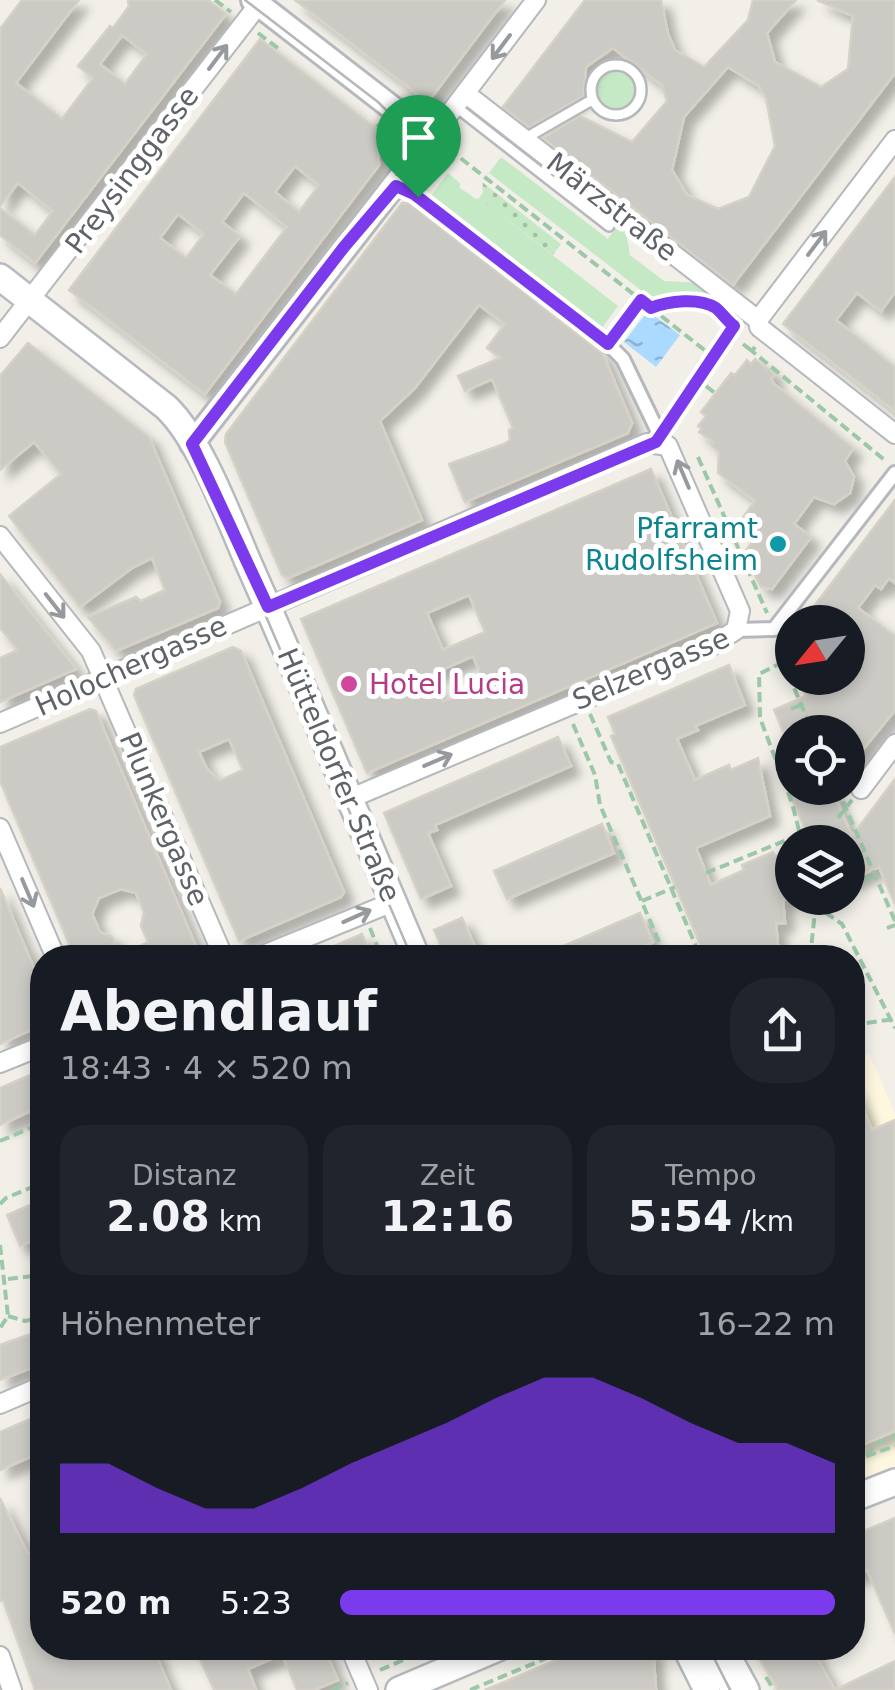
<!DOCTYPE html>
<html lang="de">
<head>
<meta charset="utf-8">
<style>
	body { margin:0; font-family:"DejaVu Sans",sans-serif; background:#20242c; color:#f1f3f6; height:100vh; display:flex; flex-direction:column; font-size:38px; white-space:nowrap }
	* { box-sizing:border-box; margin:0 }
	p { font-size:32px; color:#9ea1a6 }
	.icon { flex:none; width:55px; height:55px; fill:none; stroke:currentColor; stroke-width:2; stroke-linecap:round; stroke-linejoin:round }
	.map { position:relative; flex:1; overflow:hidden }
	.panel { position:absolute; left:30px; top:945px; width:835px; height:715px; display:flex; flex-direction:column; background:#171b24; border-radius:40px; box-shadow:0 5px 15px #0003 }
	.panel>* { flex:none }
	.needle { width:65px; rotate:240deg }
	.tools { position:absolute; left:775px; top:605px; display:grid; gap:20px }
	.tools a { display:grid; place-items:center; width:90px; height:90px; border-radius:50%; background:#171b24; box-shadow:0 5px 15px #0003; font-size:50px }
	.pin { position:absolute; display:grid; place-items:center; width:85px; height:85px; color:#fff; margin:-102px -42px; border-radius:50% 50% 50% 0; rotate:-45deg; box-shadow:0 0 10px #0007 }
	.pin .icon { rotate:45deg }
	.round { display:grid; place-items:center; flex:none; width:105px; height:105px; border-radius:40px; background:#20242c }
	.headline { display:flex; align-items:center; justify-content:space-between; height:170px; padding:0 30px }
	h1 { font-size:55px; font-weight:700; line-height:75px }
	.figures { display:grid; grid-template-columns:repeat(3,1fr); gap:15px; height:170px; padding:10px 30px }
	.figures div { display:grid; align-content:center; border-radius:25px; background:#20242c; text-align:center }
	.figures b { font-size:42px; font-weight:700 }
	.figures small { font-size:28px; font-weight:400 }
	.figures p { font-size:28px }
	.chart { height:280px; padding:20px 30px }
	.chart p { display:flex; justify-content:space-between }
	.chart svg { width:100%; height:180px; margin-top:10px; fill:#7c3aed; opacity:.7 }
	ul { padding:0 30px; list-style:none; font-size:32px }
	li { display:grid; grid-template-columns:160px 120px 1fr; align-items:center; height:75px }
	li i { height:25px; border-radius:12px; background:#7c3aed }
	.map>svg:first-child { display:block }
	.commercial { fill:#fef7e0 }
	.grass { fill:#c5e8c5 }
	.park { fill:url(#park-dots) }
	.water { fill:url(#water-ripples) }
	.building { fill:#cccac5; stroke:#d6d1c6; stroke-width:2.5; fill-rule:evenodd; filter:url(#shadow) }
	.lines { fill:none; stroke-linecap:round; stroke-linejoin:round }
	.service-casing { stroke:#b5b8bc; stroke-width:14 }
	.pedestrian-casing { stroke:#b5b8bc; stroke-width:18 }
	.minor-casing { stroke:#b5b8bc; stroke-width:22 }
	.tertiary-casing { stroke:#b5b8bc; stroke-width:28 }
	.secondary-casing { stroke:#b6babf; stroke-width:30 }
	.path { stroke:#9cc7a9; stroke-width:4; stroke-dasharray:10 5; stroke-linecap:butt }
	.service { stroke:#fff; stroke-width:9 }
	.pedestrian { stroke:#fff; stroke-width:12 }
	.minor { stroke:#fff; stroke-width:18 }
	.tertiary { stroke:#fff; stroke-width:22 }
	.secondary { stroke:#fff; stroke-width:25 }
	.tram { stroke:#b6b7b8; stroke-width:2.5 }
	.oneway { stroke:#979a9d }
	.route-casing { stroke:#fff; stroke-width:20 }
	.route { stroke:#7c3aed; stroke-width:12 }
	.culture-dot { fill:#0f9aa8; stroke:#fff; stroke-width:4 }
	.hotel-dot { fill:#d1479c; stroke:#fff; stroke-width:4 }
	.labels { text-anchor:middle; dominant-baseline:central; stroke-width:10; stroke-linejoin:round; paint-order:stroke }
	.street-label { font-size:28px; fill:#5f6368; stroke:#fff }
	.culture-label { font-size:28px; fill:#0d838f; stroke:#fff; text-anchor:end }
	.hotel-label { font-size:28px; fill:#b23c85; stroke:#fff; text-anchor:start }
</style>
</head>
<body>
<div class="map">
<svg width="895" height="1690" viewBox="0 0 895 1690">
	<defs>
		<pattern id="park-dots" width="8" height="8" patternUnits="userSpaceOnUse" patternTransform="scale(2.5)"><rect width="8" height="8" fill="#c5e8c5"/><path d="M2 2h.1M6 6h.1" fill="none" stroke="#a3c0a4" stroke-width="1.8" stroke-linecap="round"/></pattern>
		<pattern id="water-ripples" width="26" height="14" patternUnits="userSpaceOnUse" patternTransform="scale(2.5)"><rect width="26" height="14" fill="#aadaff"/><path d="M2 4q2-2 4 0t4 0M15 11q2-2 4 0t4 0" fill="none" stroke="#8eb4d2"/></pattern>
		<filter id="shadow"><feDropShadow dx="9" dy="9" stdDeviation="5" flood-color="#0004"/></filter>
	</defs>
	<rect width="100%" height="100%" fill="#f1efe8"/>
	<polygon class="commercial" points="869,1054 895,1113 895,1473 852,1491 852,1061"/>
	<g class="grass">
		<circle cx="616" cy="91" r="20"/>
		<polygon points="501,157 608,239 620,222 625,226 630,255 664,281 699,283 720,302 676,297 655,301 489,173"/>
		<polygon points="448,173 460,183 460,188 476,199 479,198 618,306 601,329 430,197"/>
	</g>
	<polygon class="park" points="482,182 561,244 553,255 479,198 483,193"/>
	<polygon class="water" points="648,311 680,335 656,367 624,342"/>
	<g class="building">
		<path d="M22 0H79L16 83 62 119 93 78 78 66 110 26 113 28 129 6 128 0H208L226 14 35 263 0 235V208L35 235 53 211 18 183 0 206V29ZM122 35 147 54 125 84 100 64Z"/>
		<polygon points="295,0 505,0 428,102"/>
		<path d="M585 0H661L668 34 675 50 704 67 748 20 753 0H796L767 33 775 62 821 87 848 69 853 16 817 0H895V73L733 285 543 138 580 116 632 142 667 101 662 85 613 48 586 67 583 96 529 127 503 107ZM728 67 759 86 766 98 775 146 749 197 718 209 687 195 672 170 684 117Z"/>
		<path d="M260 39 377 129 379 165 205 394 69 290ZM295 166 319 185 299 212 275 192ZM244 193 287 227 236 294 210 275 240 236 222 222ZM178 214 204 234 186 258 160 238Z"/>
		<polygon points="895,177 895,292 881,311 857,293 836,320 895,367 895,411 783,324"/>
		<polygon points="402,203 409,203 603,354 632,423 628,433 465,502 449,464 504,444 510,440 509,430 513,428 492,379 465,391 458,376 500,358 487,348 505,324 479,305 415,388 380,421 422,520 288,578 282,575 225,442 226,434"/>
		<polygon points="28,343 149,437 220,602 218,608 116,651 88,617 136,597 141,601 165,590 152,558 132,568 80,607 9,516 61,474 34,442 0,470 0,376"/>
		<polygon points="755,359 775,374 771,379 774,384 853,448 845,461 854,477 850,493 834,504 814,497 794,524 811,537 772,589 761,587 744,553 755,538 738,524 755,501 718,473 719,452 711,445 713,442 699,432 702,429 698,426 706,416 701,412 731,373 735,375 747,360 751,364"/>
		<path d="M651 469 717 623 367 773 301 619ZM469 595 485 632 443 650 427 613ZM473 656 485 684 443 702 430 675Z"/>
		<polygon points="895,500 895,583 889,578 881,589 875,585 858,608 895,636 895,710 848,768 848,732 822,732 815,716 783,731 774,710 806,696 798,678 848,678 848,622 802,622"/>
		<polygon points="0,574 76,669 0,702 0,658 18,650 0,628"/>
		<path d="M233 647 241 651 344 892 341 897 239 941 134 695 136 689ZM229 739 243 770 219 781 207 769 199 752Z"/>
		<polygon points="729,665 745,705 695,726 698,730 677,739 695,780 729,765 731,770 758,758 770,816 696,848 711,885 744,870 742,865 773,852 775,856 782,854 788,898 783,900 785,923 776,923 779,958 706,958 611,736 615,734 608,717"/>
		<path d="M90 709 96 711 201 958H75L0 781V747ZM121 889 136 893 144 912 141 926 148 942 120 956 112 937 100 932 92 914 99 898Z"/>
		<polygon points="558,737 571,766 435,825 437,830 428,833 451,886 421,899 384,813"/>
		<polygon points="895,779 895,904 879,867 848,881 848,842 811,842 787,788 831,788 852,836"/>
		<polygon points="602,824 614,853 507,899 494,871"/>
		<polygon points="0,888 42,987 42,1025 0,1044"/>
		<polygon points="640,913 653,942 632,951 634,958 536,958"/>
		<polygon points="462,918 469,933 480,958 446,958 434,930"/>
		<polygon points="362,934 372,958 307,958"/>
		<polygon points="42,1070 42,1106 0,1125 0,1088"/>
		<polygon points="852,1084 872,1130 895,1120 895,1431 852,1449"/>
		<polygon points="42,1200 42,1236 20,1246 7,1215"/>
		<polygon points="42,1330 42,1364 0,1380 0,1345"/>
		<polygon points="42,1414 42,1452 0,1470 0,1432"/>
		<polygon points="0,1498 28,1554 42,1548 42,1584 34,1587 42,1612 42,1648 51,1648 53,1654 68,1648 153,1648 171,1690 35,1690 3,1600 0,1601"/>
		<polygon points="895,1518 895,1634 867,1570 852,1576 852,1536"/>
		<polygon points="195,1648 324,1648 338,1680 314,1690 297,1690 282,1654 248,1669 256,1690 214,1690"/>
		<polygon points="585,1648 653,1648 656,1690 485,1690"/>
		<polygon points="753,1648 811,1648 835,1690 895,1661 895,1690 778,1690"/>
	</g>
	<g class="lines">
		<g class="service-casing">
			<g id="service">
				<circle cx="616" cy="90" r="25"/>
				<polyline points="455,106 609,226"/>
				<polyline points="524,139 590,101"/>
				<polyline points="704,1648 725,1690"/>
			</g>
		</g>
		<g class="pedestrian-casing">
			<g id="pedestrian">
				<polyline points="396,186 414,194 613,349 623,359 660,436 657,442"/>
				<polyline points="736,630 774,629 895,473"/>
			</g>
		</g>
		<g class="minor-casing">
			<g id="minor">
				<polyline points="465,93 758,320 759,327 895,434"/>
				<polyline points="431,138 536,0"/>
				<polyline points="758,320 895,140"/>
				<polyline points="0,338 262,0"/>
				<polyline points="0,536 91,651 224,958"/>
				<polyline points="0,723 647,443 668,446 740,611 736,630 713,645 349,799"/>
				<polyline points="861,789 895,744"/>
				<polyline points="0,828 56,958"/>
				<polyline points="256,958 393,902"/>
				<polyline points="0,1063 42,1046"/>
				<polyline points="0,1404 42,1386"/>
				<polyline points="350,1648 368,1690"/>
				<polyline points="0,1656 12,1690"/>
			</g>
		</g>
		<g class="tertiary-casing">
			<polyline id="tertiary" points="192,444 431,138 253,0"/>
		</g>
		<g class="secondary-casing">
			<g id="secondary">
				<path d="M0 277 166 407C200 439 229 518 248 562 306 693 361 826 417 958"/>
				<polyline points="852,1499 895,1482"/>
				<polyline points="686,1648 707,1690"/>
				<polyline points="723,1648 746,1690"/>
				<polyline points="399,1690 498,1648"/>
			</g>
		</g>
		<g class="path">
			<polyline points="215,0 231,12"/>
			<polyline points="258,33 279,49"/>
			<polyline points="377,124 383,131 389,157"/>
			<polyline points="449,149 712,356"/>
			<polyline points="651,308 677,302 710,307"/>
			<polyline points="617,332 641,301"/>
			<polyline points="743,344 752,351"/>
			<polyline points="755,347 752,351 887,462"/>
			<polyline points="706,386 716,394"/>
			<polyline points="670,421 734,325"/>
			<polyline points="698,457 767,613"/>
			<polyline points="779,646 783,662 813,732"/>
			<polyline points="783,662 759,674 760,718 792,803 802,842"/>
			<polyline points="791,709 801,705"/>
			<polyline points="590,714 611,762 618,764 701,958"/>
			<polyline points="573,724 595,775 600,805 666,958"/>
			<polyline points="837,788 895,921"/>
			<polyline points="838,818 852,800"/>
			<polyline points="706,873 811,830"/>
			<polyline points="848,888 875,875"/>
			<polyline points="642,901 675,887"/>
			<polyline points="813,904 842,924 895,1028"/>
			<polyline points="813,904 827,898"/>
			<polyline points="370,928 382,958"/>
			<polyline points="887,928 895,925"/>
			<polyline points="810,958 815,912 812,898"/>
			<polyline points="852,1025 895,1019"/>
			<polyline points="0,1141 42,1123"/>
			<polyline points="0,1204 6,1198 42,1183"/>
			<polyline points="0,1245 8,1316 0,1328"/>
			<polyline points="8,1279 42,1275"/>
			<polyline points="8,1316 25,1321 42,1317"/>
			<polyline points="867,1455 875,1444 895,1435"/>
			<polyline points="852,1461 895,1446"/>
			<polyline points="380,1670 431,1648"/>
			<polyline points="766,1677 774,1690"/>
			<polyline points="332,1690 348,1683"/>
			<polyline points="470,1690 571,1648"/>
		</g>
		<use href="#service" class="service"/>
		<use href="#pedestrian" class="pedestrian"/>
		<use href="#minor" class="minor"/>
		<use href="#tertiary" class="tertiary"/>
		<use href="#secondary" class="secondary"/>
		<g class="tram">
			<polyline points="245,0 378,102 390,114 401,141 402,160 396,177 321,268 210,415 202,445 209,483 412,958"/>
			<polyline points="709,1648 730,1690"/>
		</g>
	</g>
	<defs><path id="oneway-shaft" d="M-6 0H5M1.5-3L5.5 0L1.5 3" fill="none" stroke-width="1.6" stroke-linecap="round" stroke-linejoin="round" transform="scale(2.5)"/></defs>
	<g class="oneway">
		<use href="#oneway-shaft" transform="translate(501 47) rotate(127)"/>
		<use href="#oneway-shaft" transform="translate(218 57) rotate(-53)"/>
		<use href="#oneway-shaft" transform="translate(817 243) rotate(-53)"/>
		<use href="#oneway-shaft" transform="translate(683 474) rotate(-113)"/>
		<use href="#oneway-shaft" transform="translate(55 606) rotate(52)"/>
		<use href="#oneway-shaft" transform="translate(438 760) rotate(-23)"/>
		<use href="#oneway-shaft" transform="translate(28 893) rotate(67)"/>
		<use href="#oneway-shaft" transform="translate(357 916) rotate(-24)"/>
	</g>
	<g class="lines">
		<g class="route-casing">
			<path id="route" d="M396 186 414 194 608 344 641 300 651 308C668 301 699 297 716 308 722 313 727 321 734 326L656 442 268 607 192 444 344 247Z"/>
		</g>
		<use href="#route" class="route"/>
	</g>
	<circle class="culture-dot" cx="778" cy="544" r="10"/>
	<circle class="hotel-dot" cx="349" cy="684" r="10"/>
	<g class="labels">
		<g class="street-label">
			<text transform="translate(132 170) rotate(-53)">Preysinggasse</text>
			<text transform="translate(612 207) rotate(38)">Märzstraße</text>
			<text transform="translate(131 666) rotate(-24)">Holochergasse</text>
			<text transform="translate(651 669) rotate(-23)">Selzergasse</text>
			<text transform="translate(339 775) rotate(67)">Hütteldorfer Straße</text>
			<text transform="translate(164 819) rotate(67)">Plunkergasse</text>
		</g>
		<g class="culture-label">
			<text x="758" y="528">Pfarramt<tspan x="758" dy="32">Rudolfsheim</tspan></text>
		</g>
		<g class="hotel-label">
			<text x="369" y="684">Hotel Lucia</text>
		</g>
	</g>
</svg>
<div class="tools">
<a><svg class="needle" viewBox="-14 -14 28 28"><path d="M0-13l5 13h-10z" fill="#e53935"/><path d="M0 13l5-13h-10z" fill="#9ea1a6"/></svg></a>
<a><svg class="icon" aria-label="locate" viewBox="0 0 24 24"><circle cx="12" cy="12" r="6"/><path d="M12 2v4M12 18v4M2 12h4M18 12h4"/></svg></a>
<a><svg class="icon" aria-label="layers" viewBox="0 0 24 24"><path d="M12 4l9 5-9 5-9-5zM3 14l9 5 9-5"/></svg></a>
</div>
<div class="pin" style="left:418px;top:197px;background:#1e9e55"><svg class="icon" aria-label="arrive" viewBox="0 0 24 24"><path d="M6 21V4h12l-3 4 3 4H6"/></svg></div>
<section class="panel">
<div class="headline"><div><h1>Abendlauf</h1><p>18:43 · 4 × 520 m</p></div><a class="round"><svg class="icon" aria-label="share" viewBox="0 0 24 24"><path d="M12 15V3M7 8l5-5 5 5M5 13v7h14v-7"/></svg></a></div>
<div class="figures">
<div><p>Distanz</p><b>2.08<small> km</small></b></div>
<div><p>Zeit</p><b>12:16</b></div>
<div><p>Tempo</p><b>5:54<small> /km</small></b></div>
</div>
<div class="chart"><p><span>Höhenmeter</span>16–22 m</p>
<svg viewBox="0 0 160 44" preserveAspectRatio="none"><path d="M0 44V27L10 27L20 33L30 38L40 38L50 33L60 27L70 22L80 17L90 11L100 6L110 6L120 11L130 17L140 22L150 22L160 27V44z"/></svg>
</div>
<ul>
<li><b>520 m</b>5:23<i style="width:100%"></i></li>
</ul>
</section>
</div>
</body>
</html>
